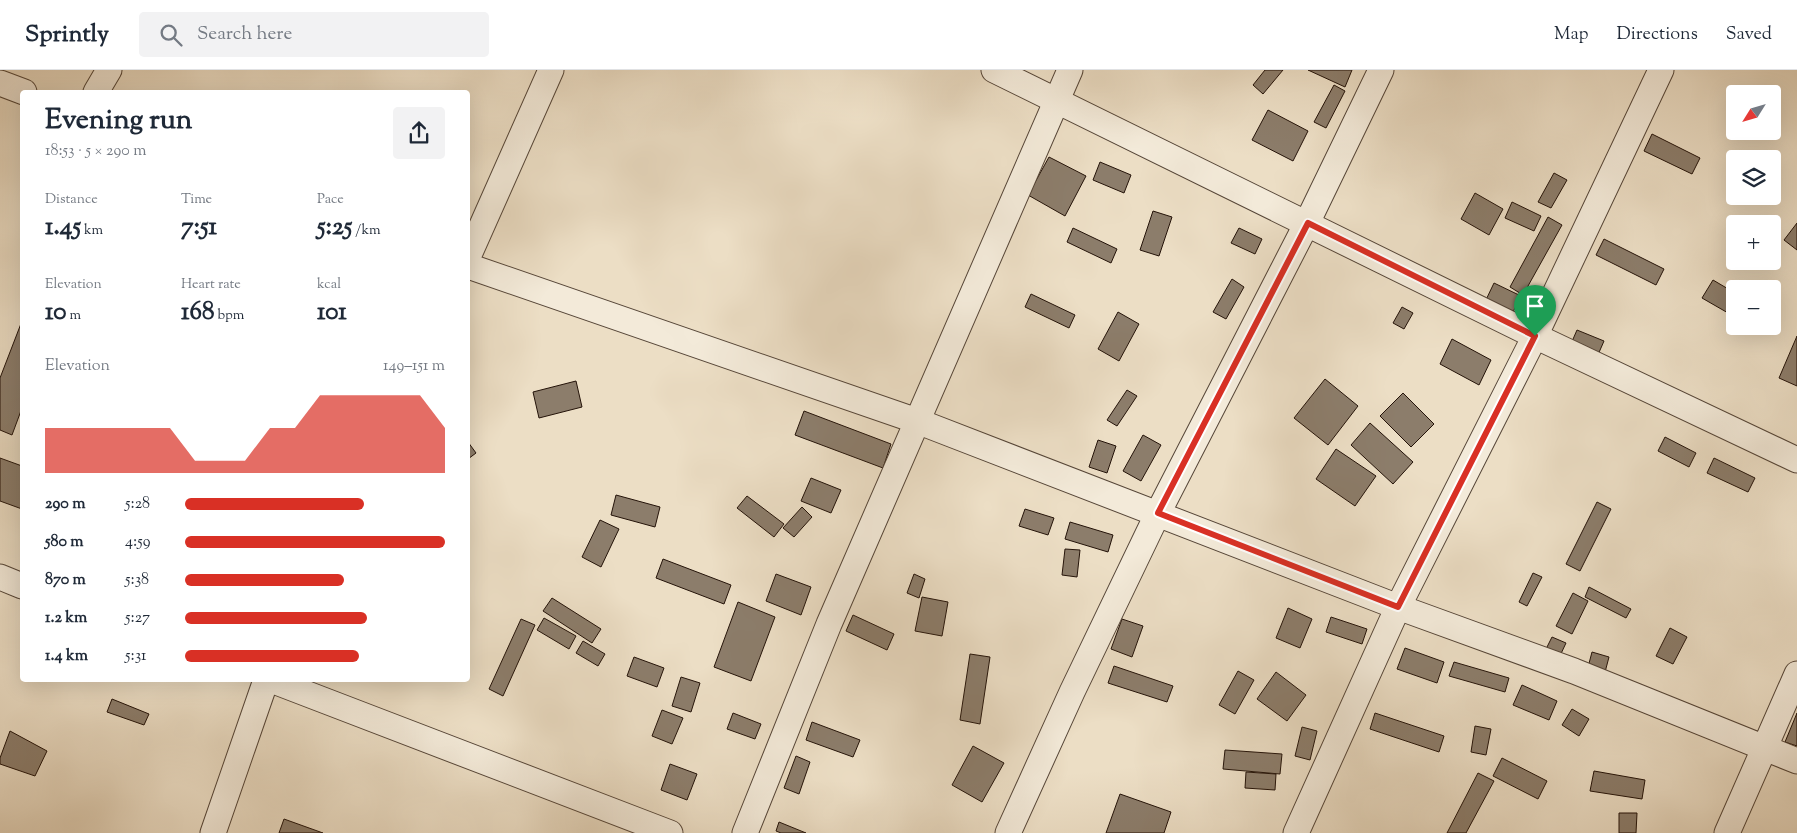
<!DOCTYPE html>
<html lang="en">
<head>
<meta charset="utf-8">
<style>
	body { margin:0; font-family:"Sorts Mill Goudy",serif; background:#f2f2f3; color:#1f2937; height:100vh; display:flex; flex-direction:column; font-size:19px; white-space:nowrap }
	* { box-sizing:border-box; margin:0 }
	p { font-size:16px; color:#747a83 }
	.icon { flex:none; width:28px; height:28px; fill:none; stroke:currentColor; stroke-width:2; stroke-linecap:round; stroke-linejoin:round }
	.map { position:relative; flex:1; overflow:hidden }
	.details { position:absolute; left:20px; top:20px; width:450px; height:592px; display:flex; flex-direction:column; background:#fff; border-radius:5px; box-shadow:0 5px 20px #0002 }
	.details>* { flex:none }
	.needle { width:32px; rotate:233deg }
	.buttons { position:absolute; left:1726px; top:15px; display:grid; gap:10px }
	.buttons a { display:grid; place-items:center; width:55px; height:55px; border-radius:5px; background:#fff; box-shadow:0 5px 20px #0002; font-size:25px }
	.pin { position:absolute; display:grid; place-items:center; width:42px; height:42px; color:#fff; margin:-51px -21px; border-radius:50% 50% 50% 0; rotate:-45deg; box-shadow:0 0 5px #0007 }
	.pin .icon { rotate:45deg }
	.round { display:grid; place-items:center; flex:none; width:52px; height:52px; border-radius:5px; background:#f2f2f3 }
	.head { display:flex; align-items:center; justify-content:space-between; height:85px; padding:0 25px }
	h1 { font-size:28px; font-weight:700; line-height:38px }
	.metrics { display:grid; grid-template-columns:repeat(3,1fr); gap:8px; height:85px; padding:5px 25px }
	.metrics div { display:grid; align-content:center }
	.metrics b { font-size:25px; font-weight:700 }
	.metrics small { font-size:14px; font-weight:400 }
	.metrics p { font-size:14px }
	.chart { height:140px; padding:10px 25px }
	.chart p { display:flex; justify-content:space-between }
	.chart svg { width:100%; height:90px; margin-top:5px; fill:#d93025; opacity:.7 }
	ul { padding:0 25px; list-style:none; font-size:16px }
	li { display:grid; grid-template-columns:80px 60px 1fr; align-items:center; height:38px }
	li i { height:12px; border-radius:6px; background:#d93025 }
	header { display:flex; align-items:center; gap:30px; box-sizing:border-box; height:70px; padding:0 25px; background:#fff; border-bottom:1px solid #e0e1e3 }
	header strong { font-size:24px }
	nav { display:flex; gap:28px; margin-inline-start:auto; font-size:18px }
	.search { width:350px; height:45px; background:#f2f2f3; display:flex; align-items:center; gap:12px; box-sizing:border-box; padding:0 18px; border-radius:5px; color:#747a83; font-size:19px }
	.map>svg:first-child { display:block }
	.building { fill:#8c7d6b; stroke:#241309 }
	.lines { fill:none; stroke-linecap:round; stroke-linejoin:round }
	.minor-casing { stroke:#564638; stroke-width:27 }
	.minor { stroke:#f3ead9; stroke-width:25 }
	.route-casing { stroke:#fff; stroke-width:10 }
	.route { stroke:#d93025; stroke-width:6 }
</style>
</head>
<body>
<header>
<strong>Sprintly</strong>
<div class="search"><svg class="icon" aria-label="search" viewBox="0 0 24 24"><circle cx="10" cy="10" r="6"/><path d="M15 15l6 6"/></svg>Search here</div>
<nav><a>Map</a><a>Directions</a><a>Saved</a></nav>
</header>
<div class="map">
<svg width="1797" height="763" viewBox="0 0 1797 763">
	<rect width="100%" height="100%" fill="#ecdec5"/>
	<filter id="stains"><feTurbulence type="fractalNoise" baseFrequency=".004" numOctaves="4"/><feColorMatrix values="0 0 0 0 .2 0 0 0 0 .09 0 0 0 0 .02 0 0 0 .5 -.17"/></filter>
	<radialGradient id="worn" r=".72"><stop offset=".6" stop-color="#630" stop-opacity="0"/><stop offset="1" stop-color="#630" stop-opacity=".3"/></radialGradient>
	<g class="building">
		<polygon points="1265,0 1283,0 1263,24 1253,15"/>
		<polygon points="1308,0 1352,0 1345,17"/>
		<polygon points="1334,15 1345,21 1326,58 1314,52"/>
		<polygon points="1268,40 1308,61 1293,91 1252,70"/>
		<polygon points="1652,64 1700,88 1692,104 1644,81"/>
		<polygon points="1049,87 1086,106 1065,146 1028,125"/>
		<polygon points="1100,92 1131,105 1124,123 1093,110"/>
		<polygon points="1554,103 1567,110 1551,138 1538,132"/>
		<polygon points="1475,123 1503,139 1489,165 1461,149"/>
		<polygon points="1512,132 1541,146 1534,161 1505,148"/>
		<polygon points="1153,141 1172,147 1159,186 1140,180"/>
		<polygon points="1548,147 1562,155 1523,225 1510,217"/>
		<polygon points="1797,153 1797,180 1784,170"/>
		<polygon points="1073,158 1117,179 1111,193 1067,172"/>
		<polygon points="1239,158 1262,169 1255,184 1231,173"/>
		<polygon points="1604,169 1664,199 1656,215 1596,185"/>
		<polygon points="1232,209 1244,217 1226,249 1213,242"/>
		<polygon points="1713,210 1735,223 1735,247 1702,228"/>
		<polygon points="1494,213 1521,226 1511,246 1484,234"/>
		<polygon points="1031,224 1075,245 1069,258 1025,237"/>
		<polygon points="1402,237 1413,243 1404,259 1393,253"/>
		<polygon points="1118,242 1139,254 1119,291 1098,279"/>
		<polygon points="22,251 22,338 12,365 0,360 0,308"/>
		<polygon points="1577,260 1604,271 1597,287 1570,276"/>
		<polygon points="1797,266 1797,316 1779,308"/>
		<polygon points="1452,269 1491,290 1479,315 1440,294"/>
		<polygon points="1325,309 1358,336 1328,375 1294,348"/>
		<polygon points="576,311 582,337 539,348 533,322"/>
		<polygon points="1127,320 1137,326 1117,356 1107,350"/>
		<polygon points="1403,323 1434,354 1411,377 1380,346"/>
		<polygon points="804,341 891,374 883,398 795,365"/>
		<polygon points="1370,353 1413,392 1393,414 1351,375"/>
		<polygon points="1143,365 1161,375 1141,411 1123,401"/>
		<polygon points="1665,367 1696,383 1689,397 1658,381"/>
		<polygon points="1098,370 1116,376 1107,403 1089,397"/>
		<polygon points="468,372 476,383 468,389"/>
		<polygon points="1336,379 1376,406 1355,436 1316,409"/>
		<polygon points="0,388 22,396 22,439 0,431"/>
		<polygon points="1714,388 1755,408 1748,422 1707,403"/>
		<polygon points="811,408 841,420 831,443 801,431"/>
		<polygon points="616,425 660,437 655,457 611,445"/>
		<polygon points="747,426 784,454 774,467 737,438"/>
		<polygon points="1597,432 1611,439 1580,501 1566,494"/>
		<polygon points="802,437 812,447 794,467 783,458"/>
		<polygon points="1025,439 1054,448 1048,465 1019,456"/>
		<polygon points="600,450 619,459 601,497 582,487"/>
		<polygon points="1070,452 1113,465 1108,482 1065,469"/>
		<polygon points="1065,479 1080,480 1077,507 1062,505"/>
		<polygon points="663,489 731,515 724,534 656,508"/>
		<polygon points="1533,503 1542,507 1527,536 1519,532"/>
		<polygon points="776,504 811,517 801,545 766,531"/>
		<polygon points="914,504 925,509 919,528 907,523"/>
		<polygon points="1589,517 1631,539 1626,548 1585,527"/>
		<polygon points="1573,523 1588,531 1572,564 1556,556"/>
		<polygon points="922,527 948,532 942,566 915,561"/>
		<polygon points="552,528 601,559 592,573 543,541"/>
		<polygon points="738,532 775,547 751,611 714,597"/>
		<polygon points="1288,538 1312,549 1300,578 1276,568"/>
		<polygon points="853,545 894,564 887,580 846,561"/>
		<polygon points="1331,547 1367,559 1362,574 1326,562"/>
		<polygon points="544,548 576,566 569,579 537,560"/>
		<polygon points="521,549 535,555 503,626 489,619"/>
		<polygon points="1122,549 1143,556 1132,587 1111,579"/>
		<polygon points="1670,558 1687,567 1673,594 1656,586"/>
		<polygon points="1552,567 1566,573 1558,590 1544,583"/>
		<polygon points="583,571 605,584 598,596 576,583"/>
		<polygon points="1405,578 1444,592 1437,613 1397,599"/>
		<polygon points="1592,582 1609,587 1604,606 1587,601"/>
		<polygon points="970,584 990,587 980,654 960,650"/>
		<polygon points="634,587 664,598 657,617 627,606"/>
		<polygon points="1454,592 1509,608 1505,622 1449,606"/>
		<polygon points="1114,596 1173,616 1167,632 1108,613"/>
		<polygon points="1238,601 1254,610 1235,644 1219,635"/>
		<polygon points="1276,602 1306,625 1287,651 1257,629"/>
		<polygon points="681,607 700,613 691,642 672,636"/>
		<polygon points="1522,615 1557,631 1549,650 1513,635"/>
		<polygon points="112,629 149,644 144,655 107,642"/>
		<polygon points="1572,639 1589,649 1579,666 1562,655"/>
		<polygon points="662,640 683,648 672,674 652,666"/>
		<polygon points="733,643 761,654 755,669 727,659"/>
		<polygon points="1375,643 1444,666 1439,682 1370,659"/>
		<polygon points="1797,643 1797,676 1785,672"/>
		<polygon points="812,652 860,670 853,687 806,670"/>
		<polygon points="1475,656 1491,659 1486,685 1471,682"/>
		<polygon points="1302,657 1317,661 1310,690 1295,686"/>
		<polygon points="10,661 47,681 35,706 0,694 0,688"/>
		<polygon points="973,676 1004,693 982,732 952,715"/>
		<polygon points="1225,680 1282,684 1280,704 1223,699"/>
		<polygon points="796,686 810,692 799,724 784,718"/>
		<polygon points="1502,688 1547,711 1538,729 1493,706"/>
		<polygon points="670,694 697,704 687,730 661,720"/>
		<polygon points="1594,701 1645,710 1642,729 1590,721"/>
		<polygon points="1246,702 1276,704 1275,720 1245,718"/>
		<polygon points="1478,703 1494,711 1466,763 1447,763"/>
		<polygon points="1120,724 1171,742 1164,763 1106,763"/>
		<polygon points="1619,743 1637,743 1636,763 1619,763"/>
		<polygon points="284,749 323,763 279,763"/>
		<polygon points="779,752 806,763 781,763 776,761"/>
	</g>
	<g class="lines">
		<g class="minor-casing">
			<g id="minor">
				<polyline points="994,0 1535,266 1797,390"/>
				<polyline points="0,13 24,22"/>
				<polyline points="96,22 109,0"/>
				<polyline points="468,187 551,0"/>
				<polyline points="468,196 917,351 1398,537 1574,601 1797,691"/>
				<polyline points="0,507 22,516"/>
				<polyline points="271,610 670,763"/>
				<polyline points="213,763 266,610"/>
				<polyline points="745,763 829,554 1070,0"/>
				<polyline points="1008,763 1072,622 1158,443 1307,153 1381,0"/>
				<polyline points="1296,763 1398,537 1535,266 1661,0"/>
				<polyline points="1727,763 1797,604"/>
			</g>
		</g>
		<use href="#minor" class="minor"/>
	</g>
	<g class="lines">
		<g class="route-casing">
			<polygon id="route" points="1308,153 1535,266 1398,537 1158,443"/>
		</g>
		<use href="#route" class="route"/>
	</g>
	<rect width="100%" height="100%" filter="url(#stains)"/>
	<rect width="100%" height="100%" fill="url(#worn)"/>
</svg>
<div class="buttons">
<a><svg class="needle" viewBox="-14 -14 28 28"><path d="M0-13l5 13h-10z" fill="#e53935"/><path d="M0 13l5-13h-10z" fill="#747a83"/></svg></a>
<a><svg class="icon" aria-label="layers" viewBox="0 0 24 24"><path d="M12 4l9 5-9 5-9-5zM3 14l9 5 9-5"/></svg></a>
<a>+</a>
<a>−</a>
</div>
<div class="pin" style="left:1535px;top:266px;background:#1e9e55"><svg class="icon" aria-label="arrive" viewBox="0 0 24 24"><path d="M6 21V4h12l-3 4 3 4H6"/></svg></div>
<section class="details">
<div class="head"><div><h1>Evening run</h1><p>18:53 · 5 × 290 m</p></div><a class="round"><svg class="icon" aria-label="share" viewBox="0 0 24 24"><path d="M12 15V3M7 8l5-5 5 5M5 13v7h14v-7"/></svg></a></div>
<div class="metrics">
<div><p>Distance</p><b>1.45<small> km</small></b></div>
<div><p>Time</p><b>7:51</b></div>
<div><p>Pace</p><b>5:25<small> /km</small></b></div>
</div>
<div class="metrics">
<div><p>Elevation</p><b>10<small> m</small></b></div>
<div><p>Heart rate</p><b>168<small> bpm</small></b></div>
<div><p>kcal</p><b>101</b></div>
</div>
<div class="chart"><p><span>Elevation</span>149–151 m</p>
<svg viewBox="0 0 160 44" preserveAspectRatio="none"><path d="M0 44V22L10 22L20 22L30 22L40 22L50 22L60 38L70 38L80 38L90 22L100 22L110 6L120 6L130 6L140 6L150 6L160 22V44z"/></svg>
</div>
<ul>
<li><b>290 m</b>5:28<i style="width:69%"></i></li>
<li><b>580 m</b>4:59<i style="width:100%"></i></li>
<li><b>870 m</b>5:38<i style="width:61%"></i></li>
<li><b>1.2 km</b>5:27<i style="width:70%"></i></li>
<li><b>1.4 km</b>5:31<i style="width:67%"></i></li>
</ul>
</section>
</div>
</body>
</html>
